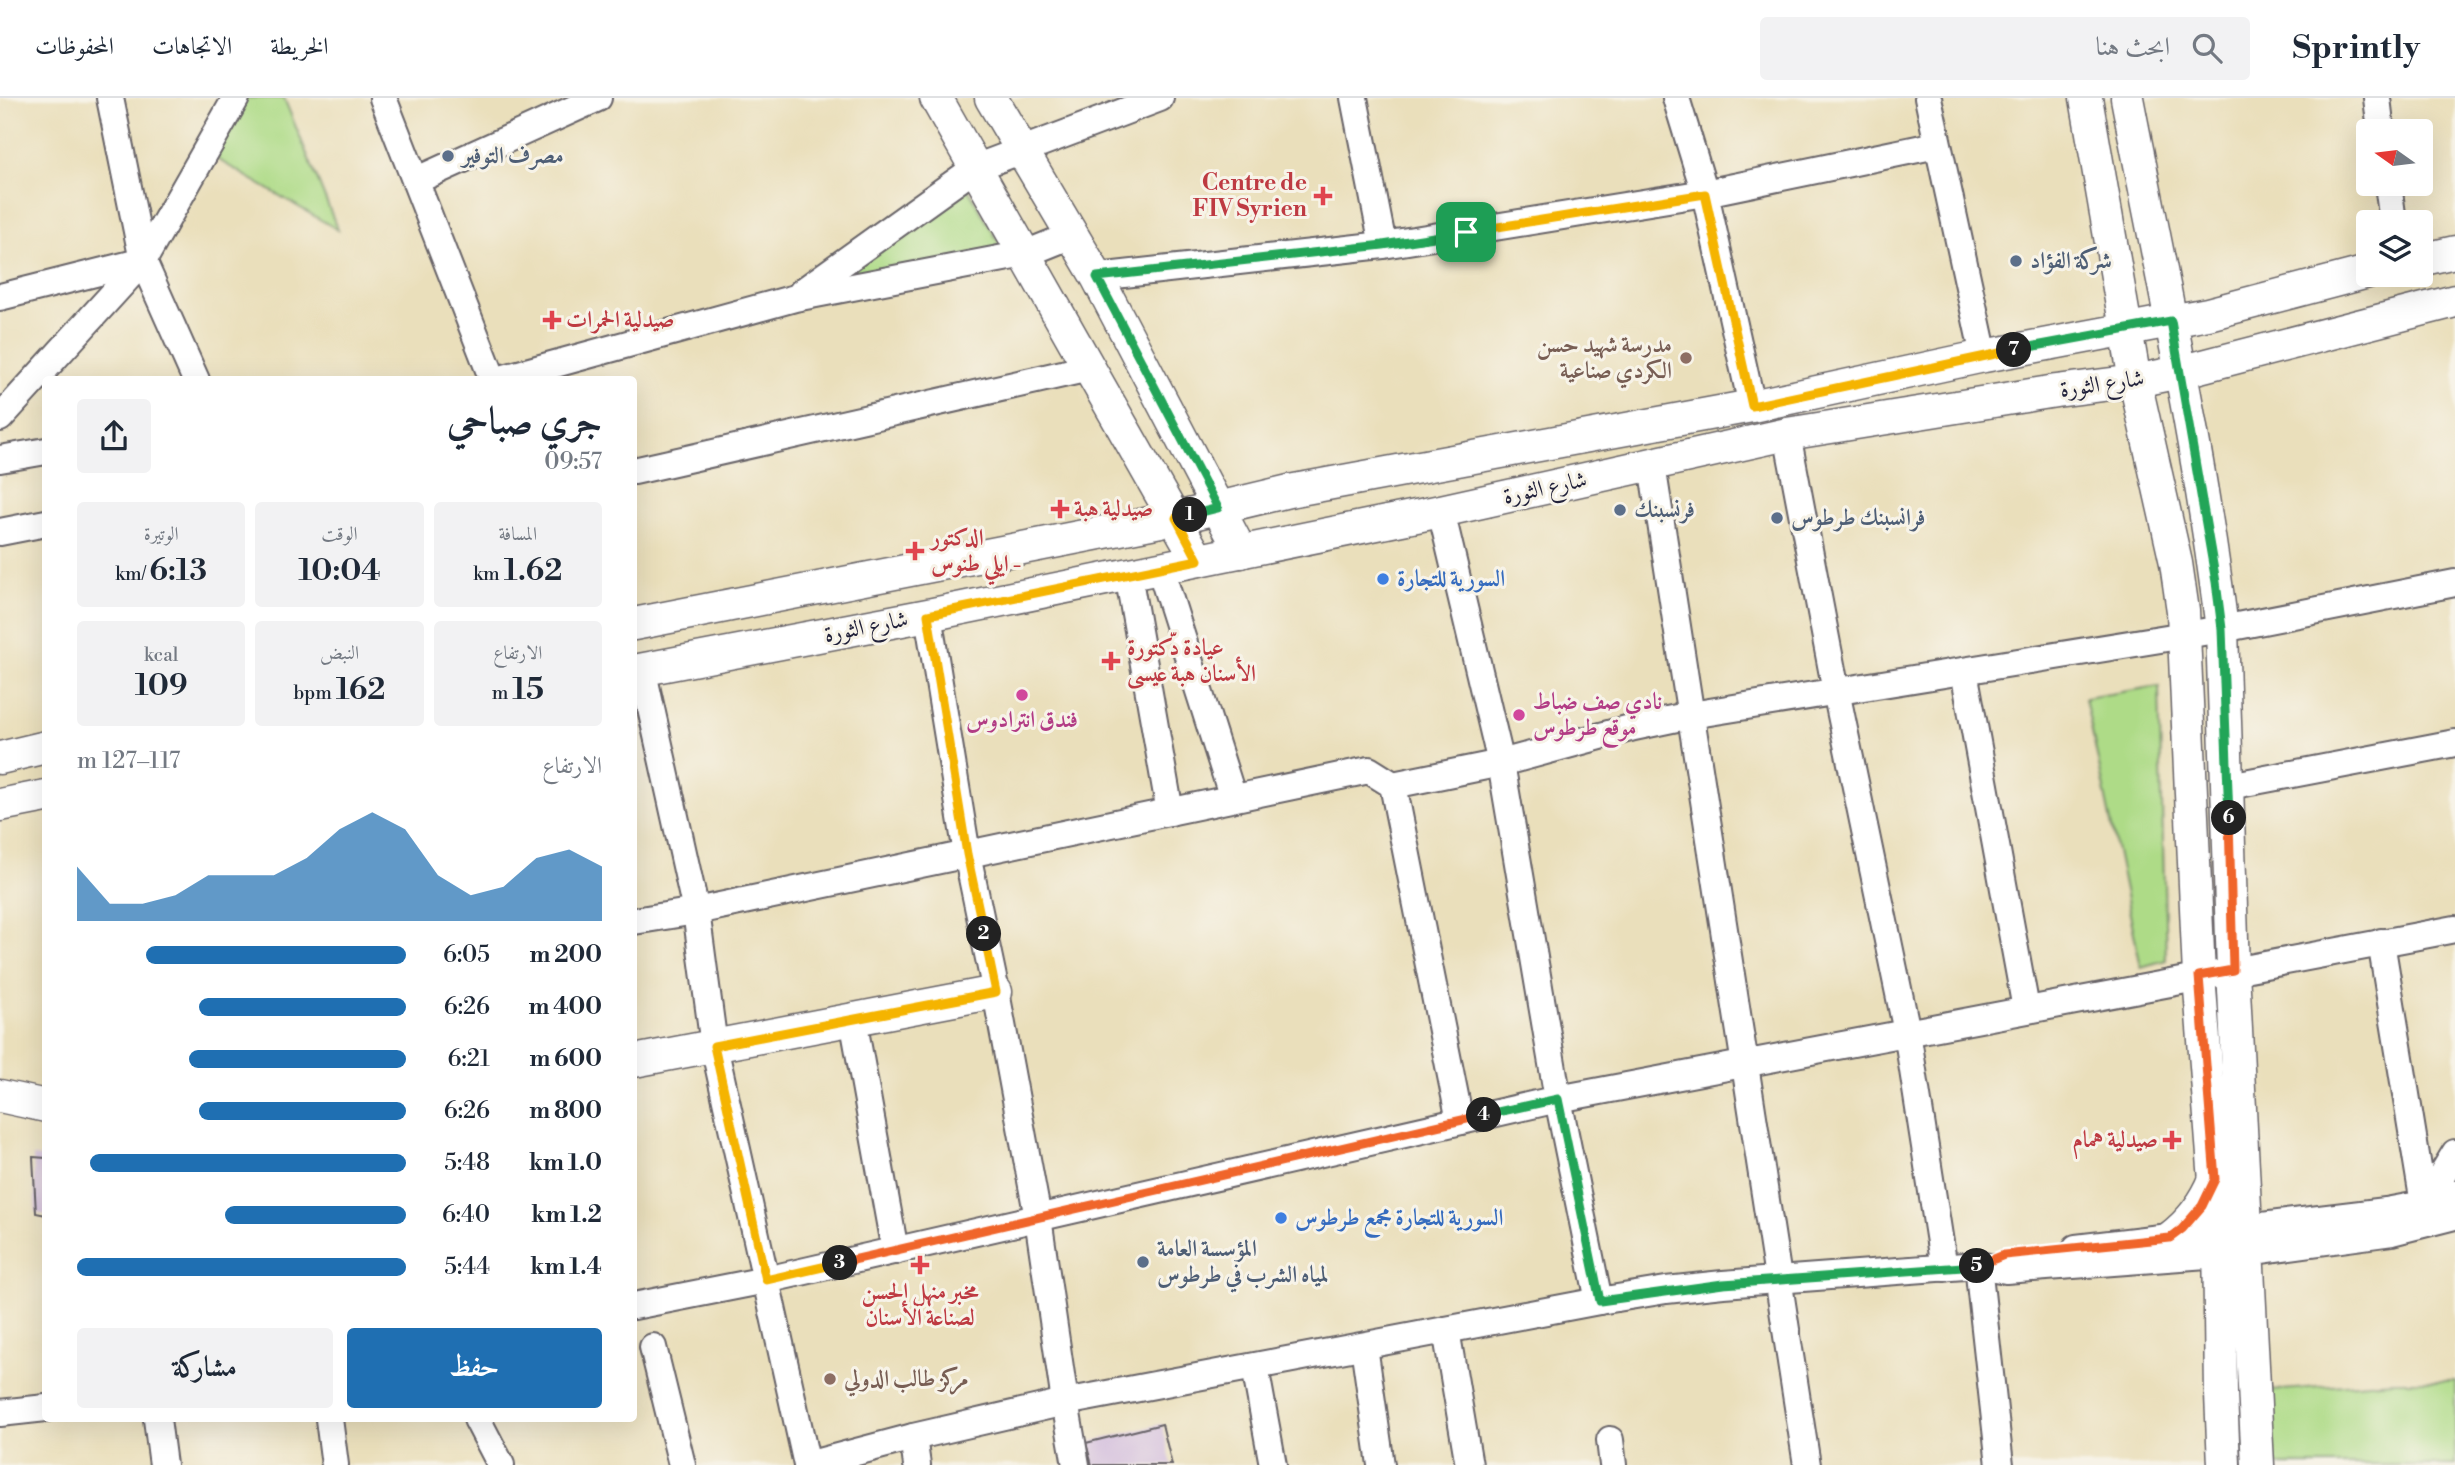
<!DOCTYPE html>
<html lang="ar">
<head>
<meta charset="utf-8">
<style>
	body { margin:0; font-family:"Libre Bodoni",Amiri,serif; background:#f2f2f3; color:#1f2937; direction:rtl; height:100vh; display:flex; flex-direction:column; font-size:26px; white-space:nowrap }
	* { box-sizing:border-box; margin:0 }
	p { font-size:23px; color:#747a83 }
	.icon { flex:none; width:38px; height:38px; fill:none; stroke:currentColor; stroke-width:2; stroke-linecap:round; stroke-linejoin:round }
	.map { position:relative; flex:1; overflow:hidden; direction:ltr }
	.side { position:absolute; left:42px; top:278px; width:595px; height:1046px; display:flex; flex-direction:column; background:#fff; border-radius:7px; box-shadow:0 7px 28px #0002; direction:rtl }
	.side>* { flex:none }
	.needle { width:46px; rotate:284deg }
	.tools { position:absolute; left:2356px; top:21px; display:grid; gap:14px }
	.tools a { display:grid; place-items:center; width:77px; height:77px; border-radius:7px; background:#fff; box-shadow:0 7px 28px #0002; font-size:35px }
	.pin { position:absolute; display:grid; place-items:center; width:60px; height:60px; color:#fff; margin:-30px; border-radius:14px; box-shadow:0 4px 10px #0006 }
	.km { position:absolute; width:35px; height:35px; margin:-18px; border-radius:50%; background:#222; color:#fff; font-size:19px; line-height:35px; text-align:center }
	.round { display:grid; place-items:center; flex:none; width:74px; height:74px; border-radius:7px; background:#f2f2f3 }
	.headline { display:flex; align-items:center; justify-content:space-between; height:119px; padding:0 35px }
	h1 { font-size:38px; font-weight:600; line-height:52px }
	.stats { display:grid; grid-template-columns:repeat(3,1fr); gap:10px; height:119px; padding:7px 35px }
	.stats div { display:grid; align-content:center; border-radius:7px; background:#f2f2f3; text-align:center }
	.stats b { font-size:30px; font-weight:600 }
	.stats small { font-size:19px; font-weight:400 }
	.stats p { font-size:19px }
	.chart { height:196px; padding:14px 35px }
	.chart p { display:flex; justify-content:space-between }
	.chart svg { width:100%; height:126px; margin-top:7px; fill:#1f6fb2; opacity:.7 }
	.button { display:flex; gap:14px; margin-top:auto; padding:14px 35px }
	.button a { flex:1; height:80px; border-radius:7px; background:#1f6fb2; color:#fff; font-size:28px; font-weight:600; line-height:80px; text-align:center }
	.button a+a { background:#f2f2f3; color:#1f2937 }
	ul { padding:0 35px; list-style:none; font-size:23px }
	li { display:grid; grid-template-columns:112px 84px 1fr; align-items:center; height:52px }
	li i { height:18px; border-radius:9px; background:#1f6fb2 }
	header { display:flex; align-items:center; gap:42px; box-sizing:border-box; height:98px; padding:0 35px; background:#fff; border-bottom:2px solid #e0e1e3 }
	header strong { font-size:33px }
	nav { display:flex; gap:38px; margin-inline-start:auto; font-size:24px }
	.search { width:490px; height:63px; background:#f2f2f3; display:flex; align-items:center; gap:18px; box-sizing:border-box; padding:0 24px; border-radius:7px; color:#747a83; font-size:26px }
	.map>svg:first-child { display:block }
	.green { fill:#aedb87; stroke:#687e61; stroke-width:2 }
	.building { fill:#ccb4db }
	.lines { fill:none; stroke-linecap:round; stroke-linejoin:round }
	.minor-casing { stroke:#686468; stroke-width:30 }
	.major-casing { stroke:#686468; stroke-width:35 }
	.minor { stroke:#fff; stroke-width:26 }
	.major { stroke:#fff; stroke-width:32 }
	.split-1-casing { stroke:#fff; stroke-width:14 }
	.split-2-casing { stroke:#fff; stroke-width:14 }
	.split-3-casing { stroke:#fff; stroke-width:14 }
	.split-4-casing { stroke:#fff; stroke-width:14 }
	.split-5-casing { stroke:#fff; stroke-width:14 }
	.split-6-casing { stroke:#fff; stroke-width:14 }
	.split-7-casing { stroke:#fff; stroke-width:14 }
	.split-8-casing { stroke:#fff; stroke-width:14 }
	.split-1 { stroke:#22a559; stroke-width:9 }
	.split-2 { stroke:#f5b400; stroke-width:9 }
	.split-3 { stroke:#f5b400; stroke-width:9 }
	.split-4 { stroke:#f0652b; stroke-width:9 }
	.split-5 { stroke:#22a559; stroke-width:9 }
	.split-6 { stroke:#f0652b; stroke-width:9 }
	.split-7 { stroke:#22a559; stroke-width:9 }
	.split-8 { stroke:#f5b400; stroke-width:9 }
	.service-dot { fill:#5c6f8a; stroke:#f7f3e8; stroke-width:2.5 }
	.health-dot { fill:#e0444e; stroke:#f7f3e8; stroke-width:2.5 }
	.education-dot { fill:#8d6e63; stroke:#f7f3e8; stroke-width:2.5 }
	.shop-dot { fill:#3f7fe0; stroke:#f7f3e8; stroke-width:2.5 }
	.hotel-dot { fill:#d1479c; stroke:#f7f3e8; stroke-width:2.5 }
	.labels { text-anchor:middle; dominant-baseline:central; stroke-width:6; stroke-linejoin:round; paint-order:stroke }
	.service-label { font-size:23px; font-weight:bold; fill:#4e5e75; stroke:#f7f3e8; text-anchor:start }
	.health-label { font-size:23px; font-weight:bold; fill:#be3a42; stroke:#f7f3e8; text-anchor:start }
	.education-label { font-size:23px; font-weight:bold; fill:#785e54; stroke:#f7f3e8; text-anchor:end }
	.street-label { font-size:23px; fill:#22223b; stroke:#f7f3e8 }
	.shop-label { font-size:23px; font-weight:bold; fill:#366cbe; stroke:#f7f3e8; text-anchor:start }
	.hotel-label { font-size:23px; font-weight:bold; fill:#b23c85; stroke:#f7f3e8; text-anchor:start }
</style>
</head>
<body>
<header>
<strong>Sprintly</strong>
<div class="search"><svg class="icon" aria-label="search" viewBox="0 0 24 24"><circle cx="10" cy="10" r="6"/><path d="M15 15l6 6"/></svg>ابحث هنا</div>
<nav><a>الخريطة</a><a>الاتجاهات</a><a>المحفوظات</a></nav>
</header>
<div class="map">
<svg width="2455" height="1367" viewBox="0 0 2455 1367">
	<rect width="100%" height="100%" fill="#f7f3e8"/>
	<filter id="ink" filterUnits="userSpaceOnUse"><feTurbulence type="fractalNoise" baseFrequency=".0143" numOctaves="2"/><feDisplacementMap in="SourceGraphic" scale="14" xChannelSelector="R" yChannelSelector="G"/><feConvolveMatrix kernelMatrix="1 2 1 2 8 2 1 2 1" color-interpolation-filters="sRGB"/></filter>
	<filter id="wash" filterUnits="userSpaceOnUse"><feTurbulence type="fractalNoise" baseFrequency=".00686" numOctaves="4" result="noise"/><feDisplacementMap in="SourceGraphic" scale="28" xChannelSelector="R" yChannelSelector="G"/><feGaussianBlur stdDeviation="1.57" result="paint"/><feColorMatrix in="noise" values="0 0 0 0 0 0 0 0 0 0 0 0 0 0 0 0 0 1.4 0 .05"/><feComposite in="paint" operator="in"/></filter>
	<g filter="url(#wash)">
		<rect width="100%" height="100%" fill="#eadfbb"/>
		<g class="green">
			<polygon points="236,0 284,0 338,132 205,54"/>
			<polygon points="964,84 1003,152 823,186"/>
			<polygon points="2159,588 2166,862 2141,869 2085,600"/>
			<polygon points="2393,1283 2455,1283 2455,1367 2224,1367 2221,1297"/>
		</g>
		<g id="blocks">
			<g class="building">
				<polygon points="33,1059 46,1060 46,1117 36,1115"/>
				<polygon points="1162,1326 1172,1367 1092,1367 1086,1345"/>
			</g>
		</g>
	</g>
	<g filter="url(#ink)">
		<use href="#blocks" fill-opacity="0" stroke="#686468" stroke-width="2"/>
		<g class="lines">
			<g class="minor-casing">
				<g id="minor">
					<polyline points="110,0 143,163 196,282"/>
					<polyline points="383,0 493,282"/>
					<polyline points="1354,0 1383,147"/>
					<polyline points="1676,0 1705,95 1752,308"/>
					<polyline points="1928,0 1984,258"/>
					<polyline points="2377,0 2381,33"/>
					<polyline points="417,82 598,0"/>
					<polyline points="2388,86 2393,124"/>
					<polyline points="1097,179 1383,147 1705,95 1937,47"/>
					<polyline points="802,194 975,70 1160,0"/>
					<polyline points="0,199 143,163"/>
					<polyline points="497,282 795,200 1025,156 1072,137"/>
					<polyline points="0,320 143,163 236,0"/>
					<polyline points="1787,336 1836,593 1907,934 1944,1170"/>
					<polyline points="0,361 46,353"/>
					<polyline points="1652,367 1807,1367"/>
					<polyline points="634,373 1089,270"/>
					<polyline points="1441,413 1501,665 1558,1001 1599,1203"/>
					<polyline points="0,434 46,425"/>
					<polyline points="1160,470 1233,700"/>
					<polyline points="1128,476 1170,714"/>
					<polyline points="928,517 967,756 996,894 1038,1120 1065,1304 1076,1367"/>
					<polyline points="642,570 696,813 714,948 807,1367"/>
					<polyline points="1964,573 2026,911"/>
					<polyline points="2229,688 2455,645"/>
					<polyline points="634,823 696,813 1369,672 1393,687"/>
					<polyline points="2381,844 2424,1106"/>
					<polyline points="853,921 895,1153"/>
					<polyline points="1460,1023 1393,687 1501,665 1634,629 1691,617 2222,531 2455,485"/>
					<polyline points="2424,1106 2455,1055"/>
					<polyline points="2076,1150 2386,1113 2424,1106 2455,1095"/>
					<polyline points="1978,1167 2000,1367"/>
					<polyline points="634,1208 766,1182 1558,1001 2455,831"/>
					<polyline points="1446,1232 1469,1367"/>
					<polyline points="1364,1248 1381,1367"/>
					<polyline points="653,1249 682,1367"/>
					<polyline points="1255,1269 1273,1367"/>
					<polyline points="0,1315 46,1310"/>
					<polyline points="157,1321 163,1367"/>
					<polyline points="329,1321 335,1367"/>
					<polyline points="477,1321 501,1367"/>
					<polyline points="913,1339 917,1367"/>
					<polyline points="1610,1342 1613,1367"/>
					<polyline points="807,1367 913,1339 1065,1304 1599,1203 1666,1192 1723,1186 1978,1167 2006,1172 2247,1154 2392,1134 2455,1118"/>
				</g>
			</g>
			<g class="major-casing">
				<g id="major">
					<polyline points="936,0 1198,462"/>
					<polyline points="991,0 1097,179 1241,454"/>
					<polyline points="2086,0 2135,283 2176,465 2183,513 2199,878 2219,1134 2221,1296 2224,1367"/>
					<path d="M2127 0C2161 176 2200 353 2222 531L2233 872 2258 1367"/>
					<polyline points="2420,162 2455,154"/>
					<polyline points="634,526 1176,420 1289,393 1752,308 1984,258 2208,216 2368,174"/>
					<polyline points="634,573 928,517 1441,413 1787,336 2056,293 2135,283 2180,274 2455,203"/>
					<polyline points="0,660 46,649"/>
					<polyline points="0,707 46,698"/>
					<polyline points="634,963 996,894"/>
					<polyline points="0,998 46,1008"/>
					<path d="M2170 1140C2191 1124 2205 1106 2215 1081"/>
				</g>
			</g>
			<use href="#minor" class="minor"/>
			<use href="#major" class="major"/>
		</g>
	</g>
	<g class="lines" filter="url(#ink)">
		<g class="split-1-casing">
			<polyline id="split-1" points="1190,417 1218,410 1097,179 1383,147 1466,134"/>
		</g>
		<g class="split-2-casing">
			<polyline id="split-2" points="984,836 967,756 928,517 1198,462 1176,420 1190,417"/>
		</g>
		<g class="split-3-casing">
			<polyline id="split-3" points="840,1165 766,1182 714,948 996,894 984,836"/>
		</g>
		<g class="split-4-casing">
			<polyline id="split-4" points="840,1165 1484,1017"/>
		</g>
		<g class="split-5-casing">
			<polyline id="split-5" points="1484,1017 1558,1001 1600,1203 1723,1186 1977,1168"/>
		</g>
		<g class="split-6-casing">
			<polyline id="split-6" points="1977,1168 2004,1157 2170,1140 2182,1131 2202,1108 2215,1081 2199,878 2233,872 2229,720"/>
		</g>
		<g class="split-7-casing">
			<polyline id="split-7" points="2014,252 2171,223 2216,484 2222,531 2229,720"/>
		</g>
		<g class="split-8-casing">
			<polyline id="split-8" points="1466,134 1705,96 1752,308 2014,252"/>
		</g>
		<use href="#split-1" class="split-1"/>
		<use href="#split-2" class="split-2"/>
		<use href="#split-3" class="split-3"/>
		<use href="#split-4" class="split-4"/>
		<use href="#split-5" class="split-5"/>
		<use href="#split-6" class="split-6"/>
		<use href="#split-7" class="split-7"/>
		<use href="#split-8" class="split-8"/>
	</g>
	<g class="service-dot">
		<circle cx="448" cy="58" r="7"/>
		<circle cx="2016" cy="163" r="7"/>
		<circle cx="1620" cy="412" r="7"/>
		<circle cx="1777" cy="420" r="7"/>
		<circle cx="1143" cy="1164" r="7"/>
	</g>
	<g class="health-dot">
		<path d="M1319.5 87.5h7v7h7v7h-7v7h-7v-7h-7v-7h7z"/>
		<path d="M548.5 211.5h7v7h7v7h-7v7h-7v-7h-7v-7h7z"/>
		<path d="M1056.5 400.5h7v7h7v7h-7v7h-7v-7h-7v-7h7z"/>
		<path d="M911.5 442.5h7v7h7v7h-7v7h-7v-7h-7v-7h7z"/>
		<path d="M1107.5 552.5h7v7h7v7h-7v7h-7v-7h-7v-7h7z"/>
		<path d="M2168.5 1031.5h7v7h7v7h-7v7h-7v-7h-7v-7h7z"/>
		<path d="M916.5 1156.5h7v7h7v7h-7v7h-7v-7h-7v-7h7z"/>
	</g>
	<g class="education-dot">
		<circle cx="1686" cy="260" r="7"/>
		<circle cx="830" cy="1281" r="7"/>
	</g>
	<g class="shop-dot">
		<circle cx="1383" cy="481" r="7"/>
		<circle cx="1281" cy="1120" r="7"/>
	</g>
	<g class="hotel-dot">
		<circle cx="1022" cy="597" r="7"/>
		<circle cx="1519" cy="617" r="7"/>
	</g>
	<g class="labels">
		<g class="service-label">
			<text x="462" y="58">مصرف التوفير</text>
			<text x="2030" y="163">شركة الفؤاد</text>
			<text x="1634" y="412">فرنسبنك</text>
			<text x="1791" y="420">فرانسبنك طرطوس</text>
			<text x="1157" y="1151">المؤسسة العامة<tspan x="1157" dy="26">لمياه الشرب في طرطوس</tspan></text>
		</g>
		<g class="health-label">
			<text x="1307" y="85" text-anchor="end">Centre de<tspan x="1307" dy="26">FIV Syrien</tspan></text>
			<text x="566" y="222">صيدلية الحمرات</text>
			<text x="1074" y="411">صيدلية هبة</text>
			<text x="931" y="440">الدكتور<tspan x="931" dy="26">ايلي طنوس -</tspan></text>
			<text x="1127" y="550">عيادة دّكتورة<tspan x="1127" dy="26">الأسنان هبة عيسى</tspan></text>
			<text x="2158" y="1042" text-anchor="end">صيدلية همام</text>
			<text x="920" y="1194" text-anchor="middle">مخبر منهل الحسن<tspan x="920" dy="26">لصناعة الأسنان</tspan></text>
		</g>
		<g class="education-label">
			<text x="1672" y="247">مدرسة شهيد حسن<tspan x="1672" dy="26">الكردي صناعية</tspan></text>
			<text x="844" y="1281" text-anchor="start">مركز طالب الدولي</text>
		</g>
		<g class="street-label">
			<text transform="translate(2102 286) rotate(-8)">شارع الثورة</text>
			<text transform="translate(1545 390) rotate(-12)">شارع الثورة</text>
			<text transform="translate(866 529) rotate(-11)">شارع الثورة</text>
		</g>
		<g class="shop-label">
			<text x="1397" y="481">السورية للتجارة</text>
			<text x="1295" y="1120">السورية للتجارة مجمع طرطوس</text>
		</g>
		<g class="hotel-label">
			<text x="1533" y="604">نادي صف ضباط<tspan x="1533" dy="26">موقع طرطوس</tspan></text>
			<text x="1022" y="622" text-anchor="middle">فندق انترادوس</text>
		</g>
	</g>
</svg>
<div class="tools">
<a><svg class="needle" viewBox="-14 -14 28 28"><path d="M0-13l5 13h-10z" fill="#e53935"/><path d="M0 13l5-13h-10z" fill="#747a83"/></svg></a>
<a><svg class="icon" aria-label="layers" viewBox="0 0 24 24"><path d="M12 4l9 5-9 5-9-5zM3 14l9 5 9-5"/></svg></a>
</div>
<div class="pin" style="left:1466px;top:134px;background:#1e9e55"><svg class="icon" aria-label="arrive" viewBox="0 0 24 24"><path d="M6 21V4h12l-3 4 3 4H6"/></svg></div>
<b class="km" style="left:1190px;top:417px">1</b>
<b class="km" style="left:984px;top:836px">2</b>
<b class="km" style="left:840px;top:1165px">3</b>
<b class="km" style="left:1484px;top:1017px">4</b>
<b class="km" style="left:1977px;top:1168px">5</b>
<b class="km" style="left:2229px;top:720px">6</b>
<b class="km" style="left:2014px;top:252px">7</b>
<section class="side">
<div class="headline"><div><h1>جري صباحي</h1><p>09:57</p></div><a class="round"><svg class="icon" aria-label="share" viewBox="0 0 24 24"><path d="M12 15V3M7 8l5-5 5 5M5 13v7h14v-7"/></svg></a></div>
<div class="stats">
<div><p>المسافة</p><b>1.62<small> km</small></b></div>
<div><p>الوقت</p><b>10:04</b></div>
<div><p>الوتيرة</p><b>6:13<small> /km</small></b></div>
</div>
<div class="stats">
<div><p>الارتفاع</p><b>15<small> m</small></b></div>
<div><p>النبض</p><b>162<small> bpm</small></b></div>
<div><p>kcal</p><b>109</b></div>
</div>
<div class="chart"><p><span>الارتفاع</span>117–127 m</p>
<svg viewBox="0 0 160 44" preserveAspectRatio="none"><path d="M0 44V25L10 38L20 38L30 35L40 28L50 28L60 28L70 22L80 12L90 6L100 12L110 28L120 35L130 32L140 22L150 19L160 25V44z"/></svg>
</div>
<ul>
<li><b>200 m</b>6:05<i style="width:79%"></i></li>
<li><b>400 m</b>6:26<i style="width:63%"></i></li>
<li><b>600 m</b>6:21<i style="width:66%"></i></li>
<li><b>800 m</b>6:26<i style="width:63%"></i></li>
<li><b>1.0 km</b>5:48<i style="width:96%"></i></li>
<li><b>1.2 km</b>6:40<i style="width:55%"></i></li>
<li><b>1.4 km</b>5:44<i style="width:100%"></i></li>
</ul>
<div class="button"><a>حفظ</a><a>مشاركة</a></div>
</section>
</div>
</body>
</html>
